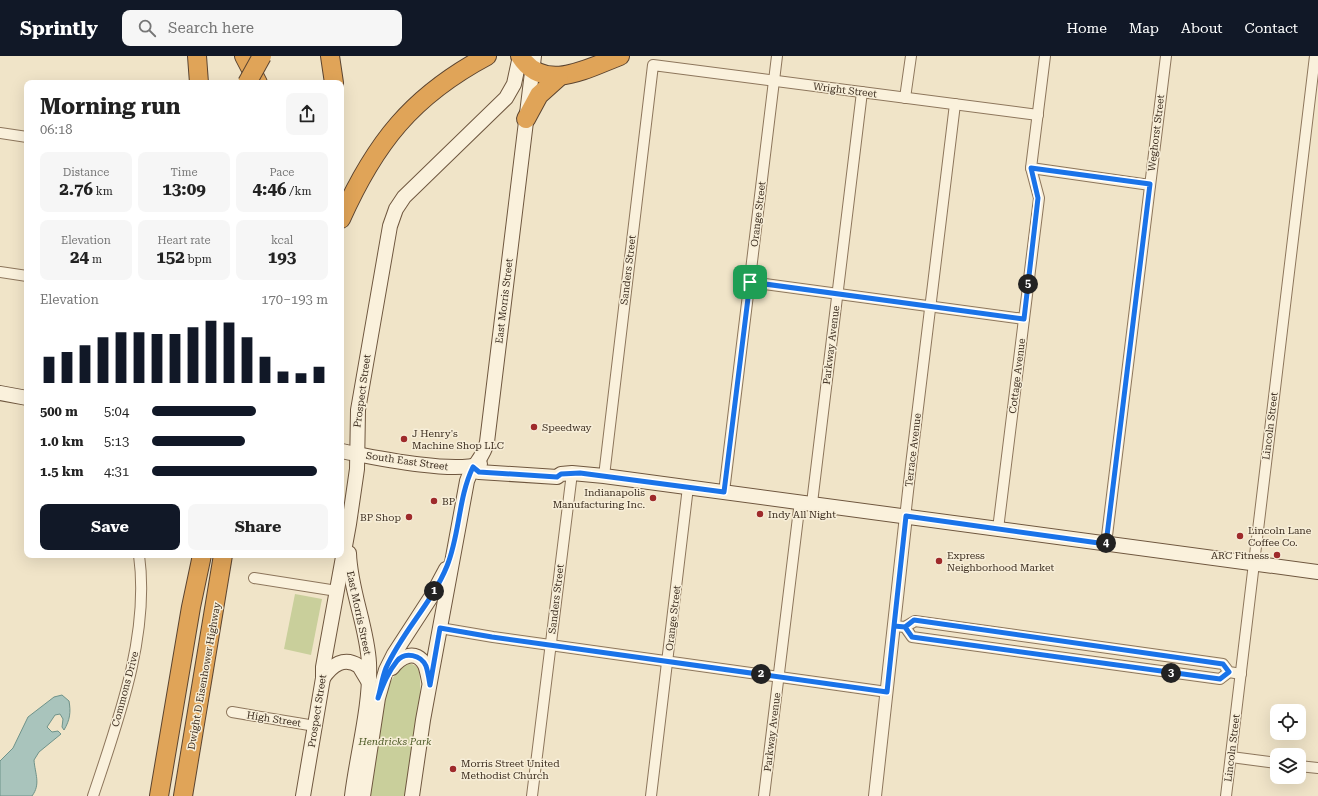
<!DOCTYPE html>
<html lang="en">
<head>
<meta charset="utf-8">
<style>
	body { margin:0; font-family:"Roboto Serif",serif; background:#f6f6f6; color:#222; height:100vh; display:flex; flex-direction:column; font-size:15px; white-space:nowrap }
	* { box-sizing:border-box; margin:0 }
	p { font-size:13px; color:#767676 }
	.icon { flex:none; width:22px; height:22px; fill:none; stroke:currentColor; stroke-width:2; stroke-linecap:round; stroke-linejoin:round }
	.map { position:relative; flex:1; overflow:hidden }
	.sheet { position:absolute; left:24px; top:24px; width:320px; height:478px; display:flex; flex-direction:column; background:#fff; border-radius:8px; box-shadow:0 4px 16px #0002 }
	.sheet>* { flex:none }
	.tools { position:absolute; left:1270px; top:648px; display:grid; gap:8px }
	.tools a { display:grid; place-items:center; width:36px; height:36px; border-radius:8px; background:#fff; box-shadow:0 4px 16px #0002; font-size:20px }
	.pin { position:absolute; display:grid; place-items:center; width:34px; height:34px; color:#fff; margin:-17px; border-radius:8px; box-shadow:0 2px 6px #0006 }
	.km { position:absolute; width:20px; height:20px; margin:-10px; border-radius:50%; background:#222; color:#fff; font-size:11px; line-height:20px; text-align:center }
	.round { display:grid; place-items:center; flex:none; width:42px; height:42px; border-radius:8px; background:#f6f6f6 }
	.head { display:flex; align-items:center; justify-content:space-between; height:68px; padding:0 16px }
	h1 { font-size:22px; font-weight:700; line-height:30px }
	.metrics { display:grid; grid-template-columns:repeat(3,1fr); gap:6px; height:68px; padding:4px 16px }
	.metrics div { display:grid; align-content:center; border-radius:8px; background:#f6f6f6; text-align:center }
	.metrics b { font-size:17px; font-weight:700 }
	.metrics small { font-size:11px; font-weight:400 }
	.metrics p { font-size:11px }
	.chart { height:112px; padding:8px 16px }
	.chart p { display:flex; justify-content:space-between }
	.chart svg { width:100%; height:72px; margin-top:4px; stroke:#111827; stroke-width:6 }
	.button { display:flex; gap:8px; margin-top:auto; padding:8px 16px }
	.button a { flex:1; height:46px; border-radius:8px; background:#111827; color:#fff; font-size:16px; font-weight:700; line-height:46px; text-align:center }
	.button a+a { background:#f6f6f6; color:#222 }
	ul { padding:0 16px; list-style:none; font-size:13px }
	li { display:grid; grid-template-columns:64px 48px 1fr; align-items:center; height:30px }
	li i { height:10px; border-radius:5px; background:#111827 }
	header { display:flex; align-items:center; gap:24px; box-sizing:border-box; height:56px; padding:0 20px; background:#111827; color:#fff }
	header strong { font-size:19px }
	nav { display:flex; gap:22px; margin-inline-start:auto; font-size:14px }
	.search { width:280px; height:36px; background:#f6f6f6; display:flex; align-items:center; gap:10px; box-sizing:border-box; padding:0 14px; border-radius:8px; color:#767676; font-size:15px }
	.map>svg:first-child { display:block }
	.green { fill:#c9cf9b }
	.water { fill:#a9c4bc; stroke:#6f938a }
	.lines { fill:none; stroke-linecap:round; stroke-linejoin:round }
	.minor-casing { stroke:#8d765c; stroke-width:12 }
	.tertiary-casing { stroke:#8d765c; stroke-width:14 }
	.secondary-casing { stroke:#6f573f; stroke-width:16 }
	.motorway-casing { stroke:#5b4430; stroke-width:20 }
	.minor { stroke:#faf1dc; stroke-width:10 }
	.tertiary { stroke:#faf1dc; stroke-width:12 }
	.secondary { stroke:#faf1dc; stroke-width:14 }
	.motorway { stroke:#e0a458; stroke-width:18 }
	.motorway-bridge-casing { stroke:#5b4430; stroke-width:20; stroke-linecap:butt }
	.motorway-bridge { stroke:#e0a458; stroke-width:18 }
	.route-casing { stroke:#fff; stroke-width:8 }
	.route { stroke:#1a73e8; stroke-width:5 }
	.poi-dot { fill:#9e2a2b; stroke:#f7eed8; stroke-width:1.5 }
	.labels { text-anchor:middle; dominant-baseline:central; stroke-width:3; stroke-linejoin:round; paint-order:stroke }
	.street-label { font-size:10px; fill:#3d2e20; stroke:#f7eed8 }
	.poi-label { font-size:10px; fill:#3d2e20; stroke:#f7eed8; text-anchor:start }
	.park-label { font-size:10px; font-style:italic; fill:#4d5a26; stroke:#f7eed8 }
</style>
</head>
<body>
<header>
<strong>Sprintly</strong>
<div class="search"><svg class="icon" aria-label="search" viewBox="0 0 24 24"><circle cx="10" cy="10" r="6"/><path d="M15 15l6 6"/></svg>Search here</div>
<nav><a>Home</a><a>Map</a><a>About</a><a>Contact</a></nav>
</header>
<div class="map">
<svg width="1318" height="740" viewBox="0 0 1318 740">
	<rect width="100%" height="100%" fill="#f0e4c8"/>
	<g class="green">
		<polygon points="295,538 322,543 311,599 284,593"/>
		<path d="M408 607C412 608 416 609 418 613 426 632 410 716 406 740H368L383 642C389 628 395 614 408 607Z"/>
	</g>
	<path class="water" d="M62 639 69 645C71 656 70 664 64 674L62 671 63 663 60 658 55 659 47 671 52 676 58 675 61 678 39 696 34 704C35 718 41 728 32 740H0V705L13 692 28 661 54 641Z"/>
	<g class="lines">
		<g class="minor-casing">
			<g id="minor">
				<polyline points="905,42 911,0"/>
				<polyline points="0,77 27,81"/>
				<polyline points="1031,112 1150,129"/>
				<polyline points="0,216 27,220"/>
				<polyline points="750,226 1024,263"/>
				<polyline points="604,420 653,9 1038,59"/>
				<polyline points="724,436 777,0"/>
				<polyline points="812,447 862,36"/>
				<polyline points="906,460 906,453 911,409 955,48"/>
				<polyline points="998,473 1039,142 1031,112 1045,0"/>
				<polyline points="1106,488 1166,0"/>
				<polyline points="254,522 337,535"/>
				<polyline points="894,570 905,571 915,565 1223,608 1229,616 1241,618"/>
				<polyline points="905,571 912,581 1220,623 1229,616"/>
				<polyline points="440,572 493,581 887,636"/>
				<polyline points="232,656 315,670"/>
				<polyline points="1231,701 1277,707"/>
				<polyline points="1299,710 1318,712"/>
				<path d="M93 740C118 665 150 579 139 499"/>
				<polyline points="532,740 572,417"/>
				<polyline points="651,740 688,431"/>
				<polyline points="764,740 800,445"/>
				<polyline points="1226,740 1315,0"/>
			</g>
		</g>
		<g class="tertiary-casing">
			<polyline id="tertiary" points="875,740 906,460"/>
		</g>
		<g class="secondary-casing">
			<g id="secondary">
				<polyline points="0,337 27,342"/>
				<path d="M341 395C373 401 452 418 480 408"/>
				<polyline points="473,411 479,416 557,421 561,418 572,417 604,420 1318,516"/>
				<path d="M349 497C350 534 367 570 369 607 371 649 357 698 352 740"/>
				<path d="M392 612C400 601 416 592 425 609 427 614 428 620 429 625"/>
				<path d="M323 622C332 609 344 600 359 610L368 625"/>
				<polyline points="303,740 323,622 323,611 349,468 357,413 358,354 390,170 396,153 404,141 506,42 514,28 520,0"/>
				<polyline points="363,740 378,642 386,614 394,598 431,541 446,513"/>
				<path d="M412 740 423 664 467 425C472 410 484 401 487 386L534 0"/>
			</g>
		</g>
		<g class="motorway-casing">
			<g id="motorway">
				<polyline points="197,0 199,27"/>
				<polyline points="244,0 258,27"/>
				<polyline points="330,0 334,27"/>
				<path d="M520 0C544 38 588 12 620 0"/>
				<polyline points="526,63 539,39 559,21"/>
				<path d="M341 163C375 87 412 40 487 0"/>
				<polyline points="159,740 191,551 202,499"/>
				<polyline points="183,740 223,499"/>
			</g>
		</g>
		<use href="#minor" class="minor"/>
		<use href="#tertiary" class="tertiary"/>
		<use href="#secondary" class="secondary"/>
		<use href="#motorway" class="motorway"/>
		<g class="motorway-bridge-casing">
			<polyline id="motorway-bridge" points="247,27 262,0"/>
		</g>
		<use href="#motorway-bridge" class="motorway-bridge"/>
	</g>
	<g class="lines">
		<g class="route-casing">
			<path id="route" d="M750 226 724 436 580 417 561 418 557 421 479 416 473 411C458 442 460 478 447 510 432 547 402 576 386 612 382 622 381 632 378 642 383 629 388 616 397 605 405 595 421 599 426 610 428 616 429 623 430 629L440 572 492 581 887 636 894 570 905 571 914 564 1223 608 1229 616 1220 623 912 581 905 571 894 570 906 460 1106 488 1150 128 1031 112 1038 142 1024 263 750 226"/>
		</g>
		<use href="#route" class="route"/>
	</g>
	<g class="poi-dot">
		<circle cx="534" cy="371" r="4"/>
		<circle cx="404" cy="383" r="4"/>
		<circle cx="653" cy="442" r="4"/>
		<circle cx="434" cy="445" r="4"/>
		<circle cx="760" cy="458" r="4"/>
		<circle cx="409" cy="461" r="4"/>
		<circle cx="1240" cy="480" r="4"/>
		<circle cx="1277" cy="499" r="4"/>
		<circle cx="939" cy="505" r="4"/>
		<circle cx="453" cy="713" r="4"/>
	</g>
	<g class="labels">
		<g class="street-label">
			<text transform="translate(845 34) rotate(7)">Wright Street</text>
			<text transform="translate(1156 77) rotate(-83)">Weghorst Street</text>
			<text transform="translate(758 158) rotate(-83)">Orange Street</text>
			<text transform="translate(628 214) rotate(-83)">Sanders Street</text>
			<text transform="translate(504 245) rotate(-83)">East Morris Street</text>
			<text transform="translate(831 289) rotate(-83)">Parkway Avenue</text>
			<text transform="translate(1017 320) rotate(-83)">Cottage Avenue</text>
			<text transform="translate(362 335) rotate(-82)">Prospect Street</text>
			<text transform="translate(1270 370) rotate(-83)">Lincoln Street</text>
			<text transform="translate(913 394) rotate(-83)">Terrace Avenue</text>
			<text transform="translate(407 405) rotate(8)">South East Street</text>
			<text transform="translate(556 543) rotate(-83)">Sanders Street</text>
			<text transform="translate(359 557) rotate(78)">East Morris Street</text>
			<text transform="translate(673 562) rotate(-83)">Orange Street</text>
			<text transform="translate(204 620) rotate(-80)">Dwight D Eisenhower Highway</text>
			<text transform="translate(125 633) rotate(-75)">Commons Drive</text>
			<text transform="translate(317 655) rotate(-81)">Prospect Street</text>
			<text transform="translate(274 663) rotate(9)">High Street</text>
			<text transform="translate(772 676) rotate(-83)">Parkway Avenue</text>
			<text transform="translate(1232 692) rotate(-83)">Lincoln Street</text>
		</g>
		<g class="poi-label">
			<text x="542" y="371">Speedway</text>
			<text x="412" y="377">J Henry's<tspan x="412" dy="12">Machine Shop LLC</tspan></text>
			<text x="645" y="436" text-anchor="end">Indianapolis<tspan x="645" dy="12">Manufacturing Inc.</tspan></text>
			<text x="442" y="445">BP</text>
			<text x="768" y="458">Indy All Night</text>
			<text x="401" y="461" text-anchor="end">BP Shop</text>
			<text x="1248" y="474">Lincoln Lane<tspan x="1248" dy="12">Coffee Co.</tspan></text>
			<text x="947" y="499">Express<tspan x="947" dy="12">Neighborhood Market</tspan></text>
			<text x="1269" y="499" text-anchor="end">ARC Fitness</text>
			<text x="461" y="707">Morris Street United<tspan x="461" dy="12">Methodist Church</tspan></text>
		</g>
		<g class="park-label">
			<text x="395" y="685">Hendricks Park</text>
		</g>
	</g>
</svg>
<div class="tools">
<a><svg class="icon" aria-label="locate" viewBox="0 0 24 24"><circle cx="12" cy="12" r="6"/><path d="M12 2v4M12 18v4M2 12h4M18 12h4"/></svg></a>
<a><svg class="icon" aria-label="layers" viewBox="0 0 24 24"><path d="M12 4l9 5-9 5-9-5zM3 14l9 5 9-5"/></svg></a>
</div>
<div class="pin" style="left:750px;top:226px;background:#1e9e55"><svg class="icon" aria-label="arrive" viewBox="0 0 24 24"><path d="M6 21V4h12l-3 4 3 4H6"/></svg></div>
<b class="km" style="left:434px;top:535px">1</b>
<b class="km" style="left:761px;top:618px">2</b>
<b class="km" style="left:1171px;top:617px">3</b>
<b class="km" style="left:1106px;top:487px">4</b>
<b class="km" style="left:1028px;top:228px">5</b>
<section class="sheet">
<div class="head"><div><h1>Morning run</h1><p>06:18</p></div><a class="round"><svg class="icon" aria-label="share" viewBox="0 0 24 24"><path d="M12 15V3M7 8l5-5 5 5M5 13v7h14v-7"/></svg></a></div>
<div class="metrics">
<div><p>Distance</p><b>2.76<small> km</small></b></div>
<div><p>Time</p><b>13:09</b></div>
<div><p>Pace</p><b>4:46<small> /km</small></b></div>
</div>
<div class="metrics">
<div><p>Elevation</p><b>24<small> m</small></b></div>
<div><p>Heart rate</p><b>152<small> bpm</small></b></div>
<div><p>kcal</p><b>193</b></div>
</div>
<div class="chart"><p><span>Elevation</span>170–193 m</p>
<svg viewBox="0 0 160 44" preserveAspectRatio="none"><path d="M5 44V28M15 44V25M25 44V21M35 44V16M45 44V13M55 44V13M65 44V14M75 44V14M85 44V10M95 44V6M105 44V7M115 44V16M125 44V28M135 44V37M145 44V38M155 44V34"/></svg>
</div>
<ul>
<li><b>500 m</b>5:04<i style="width:59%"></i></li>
<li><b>1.0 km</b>5:13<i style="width:53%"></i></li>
<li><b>1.5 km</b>4:31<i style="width:94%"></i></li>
</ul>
<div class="button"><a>Save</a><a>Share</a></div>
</section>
</div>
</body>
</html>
